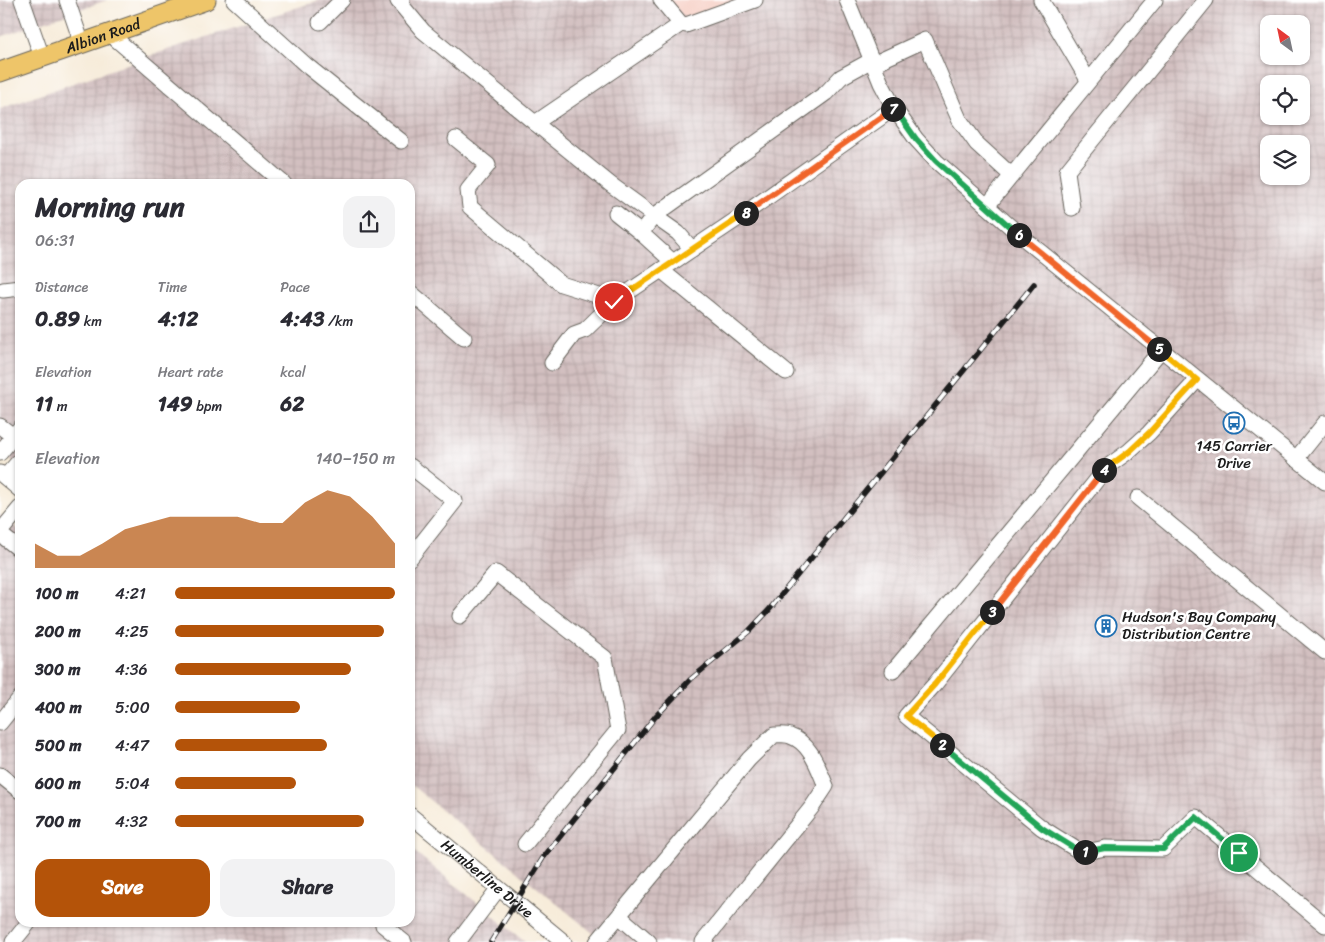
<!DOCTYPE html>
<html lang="en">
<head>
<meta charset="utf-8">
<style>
	body { margin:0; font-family:Sriracha,sans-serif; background:#f2f2f3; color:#2b2b33; height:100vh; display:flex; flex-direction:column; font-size:19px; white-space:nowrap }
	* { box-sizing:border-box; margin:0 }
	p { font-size:16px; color:#7c7c81 }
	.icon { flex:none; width:28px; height:28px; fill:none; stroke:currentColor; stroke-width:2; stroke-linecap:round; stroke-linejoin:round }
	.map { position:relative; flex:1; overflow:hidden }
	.sheet { position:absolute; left:15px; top:179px; width:400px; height:748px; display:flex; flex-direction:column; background:#fff; border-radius:15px; box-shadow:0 1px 4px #0004 }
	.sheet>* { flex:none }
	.needle { width:32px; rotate:327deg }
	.controls { position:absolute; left:1260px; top:15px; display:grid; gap:10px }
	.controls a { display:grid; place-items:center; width:50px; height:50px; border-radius:10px; background:#fff; box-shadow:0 1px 4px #0004; font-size:25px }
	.pin { position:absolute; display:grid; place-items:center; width:42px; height:42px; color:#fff; margin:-21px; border:2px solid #fff; border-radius:50%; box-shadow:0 1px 5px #0007 }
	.km { position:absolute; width:25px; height:25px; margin:-12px; border-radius:50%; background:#222; color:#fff; font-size:14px; line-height:25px; text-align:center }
	.round { display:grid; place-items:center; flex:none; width:52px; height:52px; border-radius:15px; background:#f2f2f3 }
	.head { display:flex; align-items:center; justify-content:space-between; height:85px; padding:0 20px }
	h1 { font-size:28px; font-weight:700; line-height:38px }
	.metrics { display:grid; grid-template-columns:repeat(3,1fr); gap:8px; height:85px; padding:5px 20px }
	.metrics div { display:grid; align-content:center }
	.metrics b { font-size:21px; font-weight:700 }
	.metrics small { font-size:14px; font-weight:400 }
	.metrics p { font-size:14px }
	.chart { height:140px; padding:10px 20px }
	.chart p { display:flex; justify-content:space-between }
	.chart svg { width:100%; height:90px; margin-top:5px; fill:#b45309; opacity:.7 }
	.button { display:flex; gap:10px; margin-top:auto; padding:10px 20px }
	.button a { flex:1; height:58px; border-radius:15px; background:#b45309; color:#fff; font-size:20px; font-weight:700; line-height:58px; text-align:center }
	.button a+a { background:#f2f2f3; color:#2b2b33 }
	ul { padding:0 20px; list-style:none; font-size:16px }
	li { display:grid; grid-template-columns:80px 60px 1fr; align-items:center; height:38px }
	li i { height:12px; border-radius:6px; background:#b45309 }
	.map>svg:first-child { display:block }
	.built { fill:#f7d1c7 }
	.industrial { fill:url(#industrial-grid); fill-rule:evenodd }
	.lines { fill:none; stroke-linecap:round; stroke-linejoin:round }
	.minor-casing { stroke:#69655e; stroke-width:17 }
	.major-casing { stroke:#69655e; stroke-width:21 }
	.minor { stroke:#fff; stroke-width:15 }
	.major { stroke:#eec569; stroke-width:19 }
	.rail-casing { stroke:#1c1c1c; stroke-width:5.5 }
	.rail { stroke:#fff; stroke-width:4; stroke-dasharray:11; stroke-linecap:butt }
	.split-1-casing { stroke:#fff; stroke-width:10 }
	.split-2-casing { stroke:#fff; stroke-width:10 }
	.split-3-casing { stroke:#fff; stroke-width:10 }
	.split-4-casing { stroke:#fff; stroke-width:10 }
	.split-5-casing { stroke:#fff; stroke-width:10 }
	.split-6-casing { stroke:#fff; stroke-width:10 }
	.split-7-casing { stroke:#fff; stroke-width:10 }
	.split-8-casing { stroke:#fff; stroke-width:10 }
	.split-9-casing { stroke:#fff; stroke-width:10 }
	.split-1 { stroke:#22a559; stroke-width:6 }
	.split-2 { stroke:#22a559; stroke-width:6 }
	.split-3 { stroke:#f5b400; stroke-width:6 }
	.split-4 { stroke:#f0652b; stroke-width:6 }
	.split-5 { stroke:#f5b400; stroke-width:6 }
	.split-6 { stroke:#f0652b; stroke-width:6 }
	.split-7 { stroke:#22a559; stroke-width:6 }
	.split-8 { stroke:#f0652b; stroke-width:6 }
	.split-9 { stroke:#f5b400; stroke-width:6 }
	.labels { text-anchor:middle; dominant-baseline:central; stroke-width:5; stroke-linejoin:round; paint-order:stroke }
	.street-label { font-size:15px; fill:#1c1c1c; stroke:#fff }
	.poi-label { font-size:15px; fill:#1c1c1c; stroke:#fff }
</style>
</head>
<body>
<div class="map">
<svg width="1325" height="942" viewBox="0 0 1325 942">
	<defs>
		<pattern id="industrial-grid" width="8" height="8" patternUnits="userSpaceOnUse" patternTransform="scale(1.25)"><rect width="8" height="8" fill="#d2bfc0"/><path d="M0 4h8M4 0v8" fill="none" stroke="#b4a4a4"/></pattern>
	</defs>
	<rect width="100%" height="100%" fill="#fff"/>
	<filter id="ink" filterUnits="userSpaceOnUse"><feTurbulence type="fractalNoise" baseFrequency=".02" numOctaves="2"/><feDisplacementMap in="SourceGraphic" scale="10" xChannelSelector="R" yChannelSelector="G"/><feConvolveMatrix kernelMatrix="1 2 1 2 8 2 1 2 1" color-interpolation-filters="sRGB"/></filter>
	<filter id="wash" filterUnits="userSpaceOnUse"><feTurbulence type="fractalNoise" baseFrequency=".0096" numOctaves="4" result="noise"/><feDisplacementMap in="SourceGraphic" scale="20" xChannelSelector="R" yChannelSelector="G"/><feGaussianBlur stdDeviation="1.12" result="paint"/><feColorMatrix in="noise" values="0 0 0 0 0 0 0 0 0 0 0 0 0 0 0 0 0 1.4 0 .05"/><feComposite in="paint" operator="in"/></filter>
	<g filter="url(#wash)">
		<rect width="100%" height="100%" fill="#f7ecda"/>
		<polygon class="built" points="669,0 737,0 684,18"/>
		<g class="industrial">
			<polygon points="0,0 107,0 0,37"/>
			<path d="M320 0H669L685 18 737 0H1325V942H604L410 784V184H20V467L0 452V109L164 51ZM1269 24H1301V56H1269ZM1269 84H1301V116H1269ZM1269 144H1301V176H1269Z"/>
			<polygon points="0,515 20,531 20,921 410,921 410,848 525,942 0,942"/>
		</g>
	</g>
	<g filter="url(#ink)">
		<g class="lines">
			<g class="minor-casing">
				<g id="minor">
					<polyline points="22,0 42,57"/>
					<polyline points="67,0 82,44"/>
					<polyline points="234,0 306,65 401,141"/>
					<polyline points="402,0 398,1 423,31 535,123 681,24 661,0"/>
					<polyline points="847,0 881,83 894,108 916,139 936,161 1022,237 1325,482"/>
					<polyline points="1041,0 1088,80"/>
					<polyline points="320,22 342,0"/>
					<polyline points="681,24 686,25 755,0"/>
					<polyline points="110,34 284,184"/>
					<polyline points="873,64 925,40 959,119 977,144 1011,175"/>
					<polyline points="535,123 610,184 654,216 641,233 673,262"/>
					<polyline points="456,139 488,165 468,190 470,207 561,284 615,301"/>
					<polyline points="987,206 1155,0"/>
					<polyline points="1072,208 1067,171 1206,0"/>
					<polyline points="616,213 641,233"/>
					<polyline points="692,249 678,233 654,216 826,93 841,77 872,60"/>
					<polyline points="661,270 786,372"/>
					<polyline points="3,290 20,288"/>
					<polyline points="410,292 464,338"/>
					<polyline points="552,363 574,334 585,330 615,301 734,221 894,108"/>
					<polyline points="1197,380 1149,433 1129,451 1107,467 935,684 906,716 1042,828 1082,853 1105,848 1163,849 1196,817 1325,925"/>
					<polyline points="0,426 13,436"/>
					<polyline points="0,453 20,428"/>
					<polyline points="1296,459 1325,423"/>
					<polyline points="410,466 455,501 410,558"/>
					<polyline points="0,473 20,490"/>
					<polyline points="5,477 20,460"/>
					<polyline points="1138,498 1325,652"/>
					<polyline points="0,532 20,508"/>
					<polyline points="0,534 20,550"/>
					<polyline points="460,616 496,573 605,658 618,730 525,844"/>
					<polyline points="893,671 1161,350"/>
					<polyline points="0,723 20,698"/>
					<polyline points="0,775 20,791"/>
					<path id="s1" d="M410 815 564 942"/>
					<polyline points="619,916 649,942"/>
					<polyline points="383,925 404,942"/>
					<polyline points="13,942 30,921"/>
					<polyline points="458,942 498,889"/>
					<path d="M597 942 749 759 774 735C779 735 786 734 790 736 811 743 818 768 826 786L812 807 703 942"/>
				</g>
			</g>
			<g class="major-casing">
				<g id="major">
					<path id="s2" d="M0 72 206 0"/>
				</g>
			</g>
			<use href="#minor" class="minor"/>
			<use href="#major" class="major"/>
			<g class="rail-casing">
				<polyline id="rail" points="491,942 543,858 655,717 691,679 748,632 769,610 1034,284"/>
			</g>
			<use href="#rail" class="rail"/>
		</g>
	</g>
	<g class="lines" filter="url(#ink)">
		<g class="split-1-casing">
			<polyline id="split-1" points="1085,852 1105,848 1163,849 1196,817 1239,853"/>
		</g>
		<g class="split-2-casing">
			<polyline id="split-2" points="942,745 1042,828 1082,853 1085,852"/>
		</g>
		<g class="split-3-casing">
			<polyline id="split-3" points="942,745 906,716 935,684 992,612"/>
		</g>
		<g class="split-4-casing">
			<polyline id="split-4" points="992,612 1104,470"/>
		</g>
		<g class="split-5-casing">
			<polyline id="split-5" points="1104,470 1130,451 1149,433 1197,380 1159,349"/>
		</g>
		<g class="split-6-casing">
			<polyline id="split-6" points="1019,235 1159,349"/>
		</g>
		<g class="split-7-casing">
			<polyline id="split-7" points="893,109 894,108 916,139 936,161 1019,235"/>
		</g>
		<g class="split-8-casing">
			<polyline id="split-8" points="746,213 893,109"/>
		</g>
		<g class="split-9-casing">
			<polyline id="split-9" points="614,302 746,213"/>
		</g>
		<use href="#split-1" class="split-1"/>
		<use href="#split-2" class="split-2"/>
		<use href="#split-3" class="split-3"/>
		<use href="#split-4" class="split-4"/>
		<use href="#split-5" class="split-5"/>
		<use href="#split-6" class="split-6"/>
		<use href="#split-7" class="split-7"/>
		<use href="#split-8" class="split-8"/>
		<use href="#split-9" class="split-9"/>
	</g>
	<defs>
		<g id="bus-ring" transform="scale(1.125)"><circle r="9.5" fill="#fff" stroke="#1f6fb2" stroke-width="1.5"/><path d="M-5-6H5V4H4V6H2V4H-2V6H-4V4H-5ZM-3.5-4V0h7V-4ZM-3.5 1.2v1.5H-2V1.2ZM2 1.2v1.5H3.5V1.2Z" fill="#1f6fb2"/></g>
		<g id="building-ring" transform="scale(1.125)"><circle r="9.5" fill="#fff" stroke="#1f6fb2" stroke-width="1.5"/><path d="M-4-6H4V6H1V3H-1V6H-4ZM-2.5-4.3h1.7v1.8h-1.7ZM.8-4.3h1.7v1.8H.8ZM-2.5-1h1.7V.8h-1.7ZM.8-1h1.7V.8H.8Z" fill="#1f6fb2"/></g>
	</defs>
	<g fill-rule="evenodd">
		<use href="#bus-ring" x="1234" y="423"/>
		<use href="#building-ring" x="1106" y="626"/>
	</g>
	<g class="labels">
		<g class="street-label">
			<text stroke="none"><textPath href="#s2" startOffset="109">Albion Road</textPath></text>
			<text stroke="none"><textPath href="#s1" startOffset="100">Humberline Drive</textPath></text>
		</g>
		<g class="poi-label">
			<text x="1234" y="446">145 Carrier<tspan x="1234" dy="17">Drive</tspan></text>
			<text x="1122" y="617" text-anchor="start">Hudson's Bay Company<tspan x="1122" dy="17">Distribution Centre</tspan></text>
		</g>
	</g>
</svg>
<div class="controls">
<a><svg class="needle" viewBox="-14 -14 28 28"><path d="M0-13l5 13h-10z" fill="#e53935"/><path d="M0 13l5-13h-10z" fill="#7c7c81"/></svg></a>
<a><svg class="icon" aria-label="locate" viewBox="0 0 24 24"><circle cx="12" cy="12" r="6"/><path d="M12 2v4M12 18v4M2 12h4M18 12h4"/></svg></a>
<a><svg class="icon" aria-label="layers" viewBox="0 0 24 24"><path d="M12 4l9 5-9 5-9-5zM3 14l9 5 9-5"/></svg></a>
</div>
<div class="pin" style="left:1239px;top:853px;background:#1e9e55"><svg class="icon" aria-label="arrive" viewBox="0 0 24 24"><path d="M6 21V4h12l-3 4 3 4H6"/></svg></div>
<div class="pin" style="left:614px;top:302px;background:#d93025"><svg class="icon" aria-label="check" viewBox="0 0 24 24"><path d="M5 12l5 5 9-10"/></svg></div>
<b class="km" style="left:1085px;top:852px">1</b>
<b class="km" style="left:942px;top:745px">2</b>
<b class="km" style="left:992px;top:612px">3</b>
<b class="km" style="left:1104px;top:470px">4</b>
<b class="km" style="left:1159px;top:349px">5</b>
<b class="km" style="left:1019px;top:235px">6</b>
<b class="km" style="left:893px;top:109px">7</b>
<b class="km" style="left:746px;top:213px">8</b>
<section class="sheet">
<div class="head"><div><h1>Morning run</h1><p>06:31</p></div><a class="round"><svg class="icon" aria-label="share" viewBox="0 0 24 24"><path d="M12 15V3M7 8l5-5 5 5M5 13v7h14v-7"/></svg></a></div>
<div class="metrics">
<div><p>Distance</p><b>0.89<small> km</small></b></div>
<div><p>Time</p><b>4:12</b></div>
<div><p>Pace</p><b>4:43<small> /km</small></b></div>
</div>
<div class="metrics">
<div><p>Elevation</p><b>11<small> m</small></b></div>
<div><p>Heart rate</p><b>149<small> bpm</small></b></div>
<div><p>kcal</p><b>62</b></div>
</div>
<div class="chart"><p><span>Elevation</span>140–150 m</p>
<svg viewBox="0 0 160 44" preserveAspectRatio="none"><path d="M0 44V32L10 38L20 38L30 32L40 25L50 22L60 19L70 19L80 19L90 19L100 22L110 22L120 12L130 6L140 9L150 19L160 32V44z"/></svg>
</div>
<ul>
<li><b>100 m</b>4:21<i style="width:100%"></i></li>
<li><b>200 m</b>4:25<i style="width:95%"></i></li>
<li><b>300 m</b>4:36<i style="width:80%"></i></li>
<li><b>400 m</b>5:00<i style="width:57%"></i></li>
<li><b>500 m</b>4:47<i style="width:69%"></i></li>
<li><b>600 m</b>5:04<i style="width:55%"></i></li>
<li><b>700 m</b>4:32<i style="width:86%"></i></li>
</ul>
<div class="button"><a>Save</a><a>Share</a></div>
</section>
</div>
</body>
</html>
